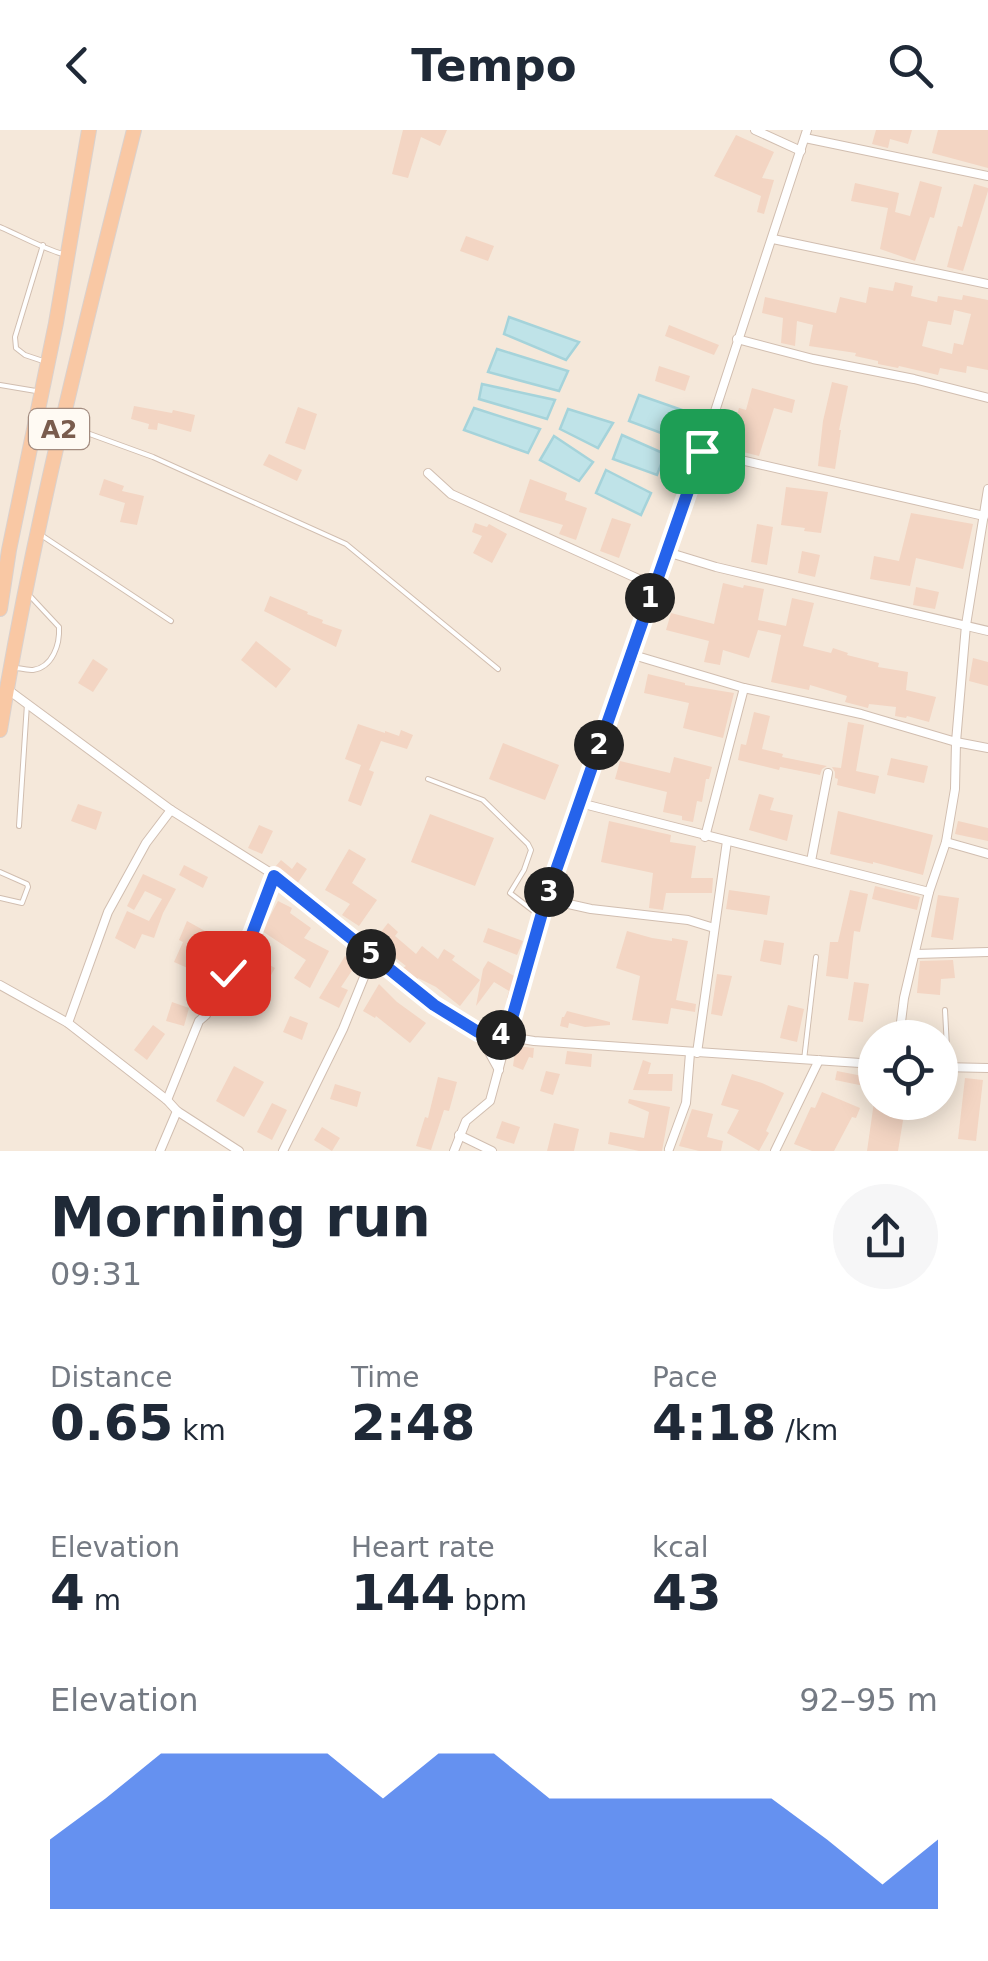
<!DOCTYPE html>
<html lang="en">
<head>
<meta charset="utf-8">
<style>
	body { margin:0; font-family:"DejaVu Sans",sans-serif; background:#f6f6f7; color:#1f2937; height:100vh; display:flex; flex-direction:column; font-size:38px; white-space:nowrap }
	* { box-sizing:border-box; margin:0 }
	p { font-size:32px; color:#747a83 }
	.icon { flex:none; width:55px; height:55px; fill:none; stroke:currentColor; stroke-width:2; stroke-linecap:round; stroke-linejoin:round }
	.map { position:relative; height:1021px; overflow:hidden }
	.sheet { display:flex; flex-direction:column; background:#fff; flex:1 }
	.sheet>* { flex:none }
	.fabs { position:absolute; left:858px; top:890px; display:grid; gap:20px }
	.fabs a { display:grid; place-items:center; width:100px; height:100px; border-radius:50%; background:#fff; box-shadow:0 5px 25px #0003; font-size:50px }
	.pin { position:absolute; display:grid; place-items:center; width:85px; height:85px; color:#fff; margin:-42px; border-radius:20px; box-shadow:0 5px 15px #0006 }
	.km { position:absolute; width:50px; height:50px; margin:-25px; border-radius:50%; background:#222; color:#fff; font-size:28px; line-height:50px; text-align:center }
	.round { display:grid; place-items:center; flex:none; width:105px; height:105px; border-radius:52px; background:#f6f6f7 }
	.summary { display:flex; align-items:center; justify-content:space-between; height:170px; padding:0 50px }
	h1 { font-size:55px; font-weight:800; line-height:75px }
	.stats { display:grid; grid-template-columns:repeat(3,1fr); gap:15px; height:170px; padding:10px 50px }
	.stats div { display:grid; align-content:center }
	.stats b { font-size:50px; font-weight:800 }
	.stats small { font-size:28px; font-weight:400 }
	.stats p { font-size:28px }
	.chart { height:280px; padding:20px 50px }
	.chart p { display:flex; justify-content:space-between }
	.chart svg { width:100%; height:180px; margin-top:10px; fill:#2563eb; opacity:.7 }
	header { display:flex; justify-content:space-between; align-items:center; height:130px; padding:0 50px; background:#fff; font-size:45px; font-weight:800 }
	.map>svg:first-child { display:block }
	.residential { fill:#f5e8da; fill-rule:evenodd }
	.water { fill:#bfe3e8; stroke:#a5d3da; stroke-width:2.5 }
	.building { fill:#f3d5c3; fill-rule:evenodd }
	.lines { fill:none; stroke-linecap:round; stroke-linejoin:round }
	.service-casing { stroke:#d1beb0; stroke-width:6 }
	.minor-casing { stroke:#d1beb0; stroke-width:10 }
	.trunk-casing { stroke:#dad1cd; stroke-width:16 }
	.service { stroke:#fff; stroke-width:4 }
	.minor { stroke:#fff; stroke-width:8 }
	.trunk { stroke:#f9c8a4; stroke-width:14 }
	.route-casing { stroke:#fff; stroke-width:20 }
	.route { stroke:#2563eb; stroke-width:12 }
	.labels { text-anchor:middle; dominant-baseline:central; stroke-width:9; stroke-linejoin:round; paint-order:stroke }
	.shield { fill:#fffaf3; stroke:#a28b7f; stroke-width:2.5 }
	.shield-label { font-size:25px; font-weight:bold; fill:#7a5c4d }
</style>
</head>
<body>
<header><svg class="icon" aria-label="back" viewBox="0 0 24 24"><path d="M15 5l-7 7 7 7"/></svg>Tempo<svg class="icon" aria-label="search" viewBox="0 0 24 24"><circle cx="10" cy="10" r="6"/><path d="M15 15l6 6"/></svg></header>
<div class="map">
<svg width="988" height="1021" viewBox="0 0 988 1021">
	<rect width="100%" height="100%" fill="#fdf6ec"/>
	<path class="residential" d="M0 0H988V1021H0ZM875 908H940V972H875Z"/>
	<g class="water">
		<polygon points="509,187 579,212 566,230 504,204"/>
		<polygon points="497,219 568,241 559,261 488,242"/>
		<polygon points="482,254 555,270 547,289 479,269"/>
		<polygon points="639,265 682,280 669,306 629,291"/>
		<polygon points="474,278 540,299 528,323 464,300"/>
		<polygon points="568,279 613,293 598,318 560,299"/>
		<polygon points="622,305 665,324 657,345 613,329"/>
		<polygon points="554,306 593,332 579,351 540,330"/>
		<polygon points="606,340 651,363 641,385 596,363"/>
	</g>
	<g class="building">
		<polygon points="403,0 447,0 440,16 421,7 408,48 392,44"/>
		<polygon points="876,0 912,0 908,14 890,9 888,18 872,14"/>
		<polygon points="938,0 988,0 988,38 932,23"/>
		<polygon points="736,5 774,22 762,48 774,50 764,84 757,82 761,66 714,46"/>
		<polygon points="920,51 942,57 934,88 930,87 915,131 880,119 888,78 851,71 855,53 899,63 895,82 910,86"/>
		<polygon points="974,54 988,58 988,61 963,141 947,137 958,96 962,97"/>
		<polygon points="466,106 494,116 488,131 460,121"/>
		<path d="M895 152 913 156 911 166 937 172 938 166 962 170 963 165 988 170V240L967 236 966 243 940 238 938 245 899 236 898 238 878 234V231L855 226 856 223 809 216 813 195 797 191 795 216 781 213 783 188 762 183 765 167 836 183 840 167 866 173 869 157 893 161ZM954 180 971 184 963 215 954 213 952 224 922 216 928 191 951 195Z"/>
		<polygon points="669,195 719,215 714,225 665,206"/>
		<polygon points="659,236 690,246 685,261 655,251"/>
		<polygon points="832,252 848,256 839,300 841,300 835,339 818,336 823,291"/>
		<polygon points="752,258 795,270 792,283 774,278 759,326 720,316 724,299 732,301 739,278 746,280"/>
		<polygon points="134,276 172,283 173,280 195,285 191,302 158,293 157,300 148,299 149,294 131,289"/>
		<polygon points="298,277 317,284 305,320 285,313"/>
		<polygon points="269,324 302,340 297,351 263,335"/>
		<polygon points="104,349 124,356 122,361 144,366 137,395 120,392 125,373 99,365"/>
		<polygon points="530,349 567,363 565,370 587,378 576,410 559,404 563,395 519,382"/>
		<polygon points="786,357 828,362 821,403 804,401 805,398 781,395"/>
		<polygon points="911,383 973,394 963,439 916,428 910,456 870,449 874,426 899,431"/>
		<polygon points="612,388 631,394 619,428 600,421"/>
		<polygon points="475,393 487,397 489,394 507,404 492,433 473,423 482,406 472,402"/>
		<polygon points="757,394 773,397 767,435 751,432"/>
		<polygon points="802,421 820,425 815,447 798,443"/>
		<polygon points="723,453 743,458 744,455 764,459 758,490 786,496 792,468 814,473 803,516 831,523 833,518 848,523 847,525 879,533 878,537 908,542 906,560 936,567 929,592 907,586 906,588 895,586 896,577 869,574 868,578 845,572 847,566 810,555 809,560 771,552 781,505 758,500 749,528 723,520 720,535 704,532 709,511 666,500 671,483 714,494"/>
		<polygon points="916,457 939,462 935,479 913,475"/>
		<polygon points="270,466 308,482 307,484 323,490 322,493 342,500 336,517 264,481"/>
		<polygon points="256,511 291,539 276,558 241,530"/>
		<polygon points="973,528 988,532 988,556 969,551"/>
		<polygon points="93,529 108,539 93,562 78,553"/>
		<polygon points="648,544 685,553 685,555 734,563 723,608 683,598 689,573 644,563"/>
		<polygon points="754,582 770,586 762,619 783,624 782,627 827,636 822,639 820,645 780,637 779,640 738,630 741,614 746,615"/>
		<polygon points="848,592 864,595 856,641 879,646 875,664 837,655 838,649 835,648 835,642 832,637 841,638"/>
		<polygon points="358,594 385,603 385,601 399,606 401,600 413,605 407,619 381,611 369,640 374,642 361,676 348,671 361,635 345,629"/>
		<polygon points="503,613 559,635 545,670 489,649"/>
		<polygon points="674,627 712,637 709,649 706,649 702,672 697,671 693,692 682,690 682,686 663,682 667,662 615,649 620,631 670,643"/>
		<polygon points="891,628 928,636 924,653 887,645"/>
		<polygon points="759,664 774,668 770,680 793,685 787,711 749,700"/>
		<polygon points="78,674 102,682 96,700 71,691"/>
		<polygon points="838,681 933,705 923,745 873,732 873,734 830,724"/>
		<polygon points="430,684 494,708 475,756 411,732"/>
		<polygon points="609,691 671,705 670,712 696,716 691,748 713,748 712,763 666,763 663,780 649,778 653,743 601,732"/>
		<polygon points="958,691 988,698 988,711 955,704"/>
		<polygon points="259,695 273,701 262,724 248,718"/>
		<polygon points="349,719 366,729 352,753 377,770 359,796 342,785 350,774 325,760"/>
		<polygon points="281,730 292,739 297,732 307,739 297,754 275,737"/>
		<polygon points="184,735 208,747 203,758 179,745"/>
		<polygon points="143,744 176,759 163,783 154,808 142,804 135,819 115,808 127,781 149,791 162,769 145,761 134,780 127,776"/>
		<polygon points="875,756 920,767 917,780 872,769"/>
		<polygon points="729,760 770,766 767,785 726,779"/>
		<polygon points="850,760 868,764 860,802 854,801 848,849 826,846 830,812 838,812"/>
		<polygon points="938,765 959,768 953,810 931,807"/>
		<polygon points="278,771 292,778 290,783 311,798 304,808 329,821 310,858 294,848 306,830 262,801"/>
		<polygon points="187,791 205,801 192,840 174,832 183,812 179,810"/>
		<polygon points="388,793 398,802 395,806 416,824 422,816 438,829 444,819 455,826 452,830 480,850 460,876 436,857 418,848 417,850 403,838 406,836 374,811"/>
		<polygon points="488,798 523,811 517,825 483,812"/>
		<polygon points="627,801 652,808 672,811 672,808 688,811 676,870 696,874 695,882 671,878 668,894 632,890 640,846 616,838"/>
		<polygon points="764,810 784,813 781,835 760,831"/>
		<polygon points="250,824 275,838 255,874 236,865 246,844 240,841"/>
		<polygon points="345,826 357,833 341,857 348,860 339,878 319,868"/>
		<polygon points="953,830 955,848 941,849 940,865 917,863 920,831"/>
		<polygon points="488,831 516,847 510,869 507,868 509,861 494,852 476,876 483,839"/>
		<polygon points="717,844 732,846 722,886 711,884"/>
		<polygon points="854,852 869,854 863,892 848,890"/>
		<polygon points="379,854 397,872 426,893 410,913 376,886 375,888 363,881"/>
		<polygon points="172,872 189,878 184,896 166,891"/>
		<polygon points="788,875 804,879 797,912 780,908"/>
		<polygon points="567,881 610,892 610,895 585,897 569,893 568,898 560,896 562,887 564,887"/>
		<polygon points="290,886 308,893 302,910 283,902"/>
		<polygon points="153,895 165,904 147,930 134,920"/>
		<polygon points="516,916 534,918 533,928 529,927 523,940 513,936"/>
		<polygon points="567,921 592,924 591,937 565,934"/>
		<polygon points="643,930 651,933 648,944 673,944 672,961 633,960"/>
		<polygon points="234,936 264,952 244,987 216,971"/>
		<polygon points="546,941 560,944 553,965 540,961"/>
		<polygon points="837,941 873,948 869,957 835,950"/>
		<polygon points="732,944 762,953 784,963 766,1001 769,1003 759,1021 727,1003 739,980 721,975"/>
		<polygon points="438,947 457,952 449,981 444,980 431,1020 416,1016 425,987 428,988"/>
		<polygon points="965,948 983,950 976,1011 958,1009"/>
		<polygon points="335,954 361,962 357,977 330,969"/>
		<polygon points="822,962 860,978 856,988 852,987 834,1021 812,1021 794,1014 811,977 815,978"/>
		<polygon points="629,969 670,977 662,1021 639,1021 608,1014 610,1002 644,1008 649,982 628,973"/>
		<polygon points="874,972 906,972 898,1021 867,1021"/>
		<polygon points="272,973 287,980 272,1010 257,1002"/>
		<polygon points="692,979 713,984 707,1007 723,1011 721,1021 699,1021 679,1016"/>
		<polygon points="502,991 520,997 514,1014 496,1008"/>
		<polygon points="554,993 579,999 574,1021 547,1021"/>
		<polygon points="322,997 340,1008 332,1021 314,1010"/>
	</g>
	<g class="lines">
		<g class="service-casing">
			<g id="service">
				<path d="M0 97C19 105 44 119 63 124"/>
				<polyline points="43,115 15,207 16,218 25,225 46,232"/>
				<polyline points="0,255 36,261"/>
				<polyline points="65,295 153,327 346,414 498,539"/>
				<polyline points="41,405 171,491"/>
				<path d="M14 538C20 538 27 540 33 540 53 537 60 514 59 497L31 467"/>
				<polyline points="428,649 483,670 528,714 531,720 524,740 510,763 540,786"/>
				<polyline points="19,696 27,574"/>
				<polyline points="0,742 27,754 28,757 22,773 0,768"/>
				<polyline points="945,880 948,937"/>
				<polyline points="804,930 816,827"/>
			</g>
		</g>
		<g class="minor-casing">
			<g id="minor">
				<polyline points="755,0 801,21"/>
				<polyline points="805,8 988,46"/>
				<polyline points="773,109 988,154"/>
				<polyline points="737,209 813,229 914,249 988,268"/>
				<polyline points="702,321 984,386"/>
				<polyline points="428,343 451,364 654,456"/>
				<polyline points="667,422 716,437 988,501"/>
				<polyline points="630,524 744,558 861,584 956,612 966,495 988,359"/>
				<polyline points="7,559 171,680 274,745 434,875 478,902 534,911 875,934"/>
				<polyline points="580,673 929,762"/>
				<polyline points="705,707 744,558"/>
				<polyline points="946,712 988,724"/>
				<polyline points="811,731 828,643"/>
				<polyline points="546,769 591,779 688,790 714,798"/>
				<polyline points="915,824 988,822"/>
				<polyline points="0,855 68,893 167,970 177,981 239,1021"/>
				<polyline points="68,893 108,782 146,713 171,680"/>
				<polyline points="478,902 499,940"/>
				<polyline points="899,908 904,868 929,762 946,712 955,659 956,612 988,618"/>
				<polyline points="697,923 727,711"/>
				<polyline points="940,937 988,938"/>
				<polyline points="167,970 199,891 206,885 217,859 253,804 274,745"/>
				<polyline points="459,1005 492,1021"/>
				<polyline points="669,1019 686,973 690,923"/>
				<polyline points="160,1021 177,981"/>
				<polyline points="283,1021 343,899 373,825"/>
				<polyline points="454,1021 466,991 490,971 540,786 630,524 702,321 807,0"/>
				<polyline points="775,1021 819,930"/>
			</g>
		</g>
		<g class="trunk-casing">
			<g id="trunk">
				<polyline points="0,479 9,420 56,193 89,0"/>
				<path d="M0 600C33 398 84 199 134 0"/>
			</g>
		</g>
		<use href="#service" class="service"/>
		<use href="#minor" class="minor"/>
		<use href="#trunk" class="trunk"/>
	</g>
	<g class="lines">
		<g class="route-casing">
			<polyline id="route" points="228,843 252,804 274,746 434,875 478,902 507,906 546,769 702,321"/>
		</g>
		<use href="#route" class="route"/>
	</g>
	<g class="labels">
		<rect class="shield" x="29" y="279" width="60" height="40" rx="8"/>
		<g class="shield-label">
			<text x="59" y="299">A2</text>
		</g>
	</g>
</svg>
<div class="fabs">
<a><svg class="icon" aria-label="locate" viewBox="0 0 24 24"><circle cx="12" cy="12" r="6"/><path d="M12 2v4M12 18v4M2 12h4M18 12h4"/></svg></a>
</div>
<div class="pin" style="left:702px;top:321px;background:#1e9e55"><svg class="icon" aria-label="arrive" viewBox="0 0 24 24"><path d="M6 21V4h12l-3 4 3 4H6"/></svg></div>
<div class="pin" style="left:228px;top:843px;background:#d93025"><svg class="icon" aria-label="check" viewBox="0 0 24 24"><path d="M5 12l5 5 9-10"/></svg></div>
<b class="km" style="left:650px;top:468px">1</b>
<b class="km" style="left:599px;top:615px">2</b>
<b class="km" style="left:549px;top:762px">3</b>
<b class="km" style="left:501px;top:905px">4</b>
<b class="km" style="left:371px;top:824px">5</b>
</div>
<section class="sheet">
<div class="summary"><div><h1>Morning run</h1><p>09:31</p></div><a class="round"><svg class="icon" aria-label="share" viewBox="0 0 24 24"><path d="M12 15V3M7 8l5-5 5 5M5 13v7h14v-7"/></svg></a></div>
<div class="stats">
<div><p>Distance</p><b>0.65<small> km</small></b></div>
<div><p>Time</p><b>2:48</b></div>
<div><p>Pace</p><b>4:18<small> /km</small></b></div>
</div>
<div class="stats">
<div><p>Elevation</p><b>4<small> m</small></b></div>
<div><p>Heart rate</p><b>144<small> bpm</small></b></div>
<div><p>kcal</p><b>43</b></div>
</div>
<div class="chart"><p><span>Elevation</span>92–95 m</p>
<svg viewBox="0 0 160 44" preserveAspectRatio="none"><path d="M0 44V27L10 17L20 6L30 6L40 6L50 6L60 17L70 6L80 6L90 17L100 17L110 17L120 17L130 17L140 27L150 38L160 27V44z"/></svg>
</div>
</section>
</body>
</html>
